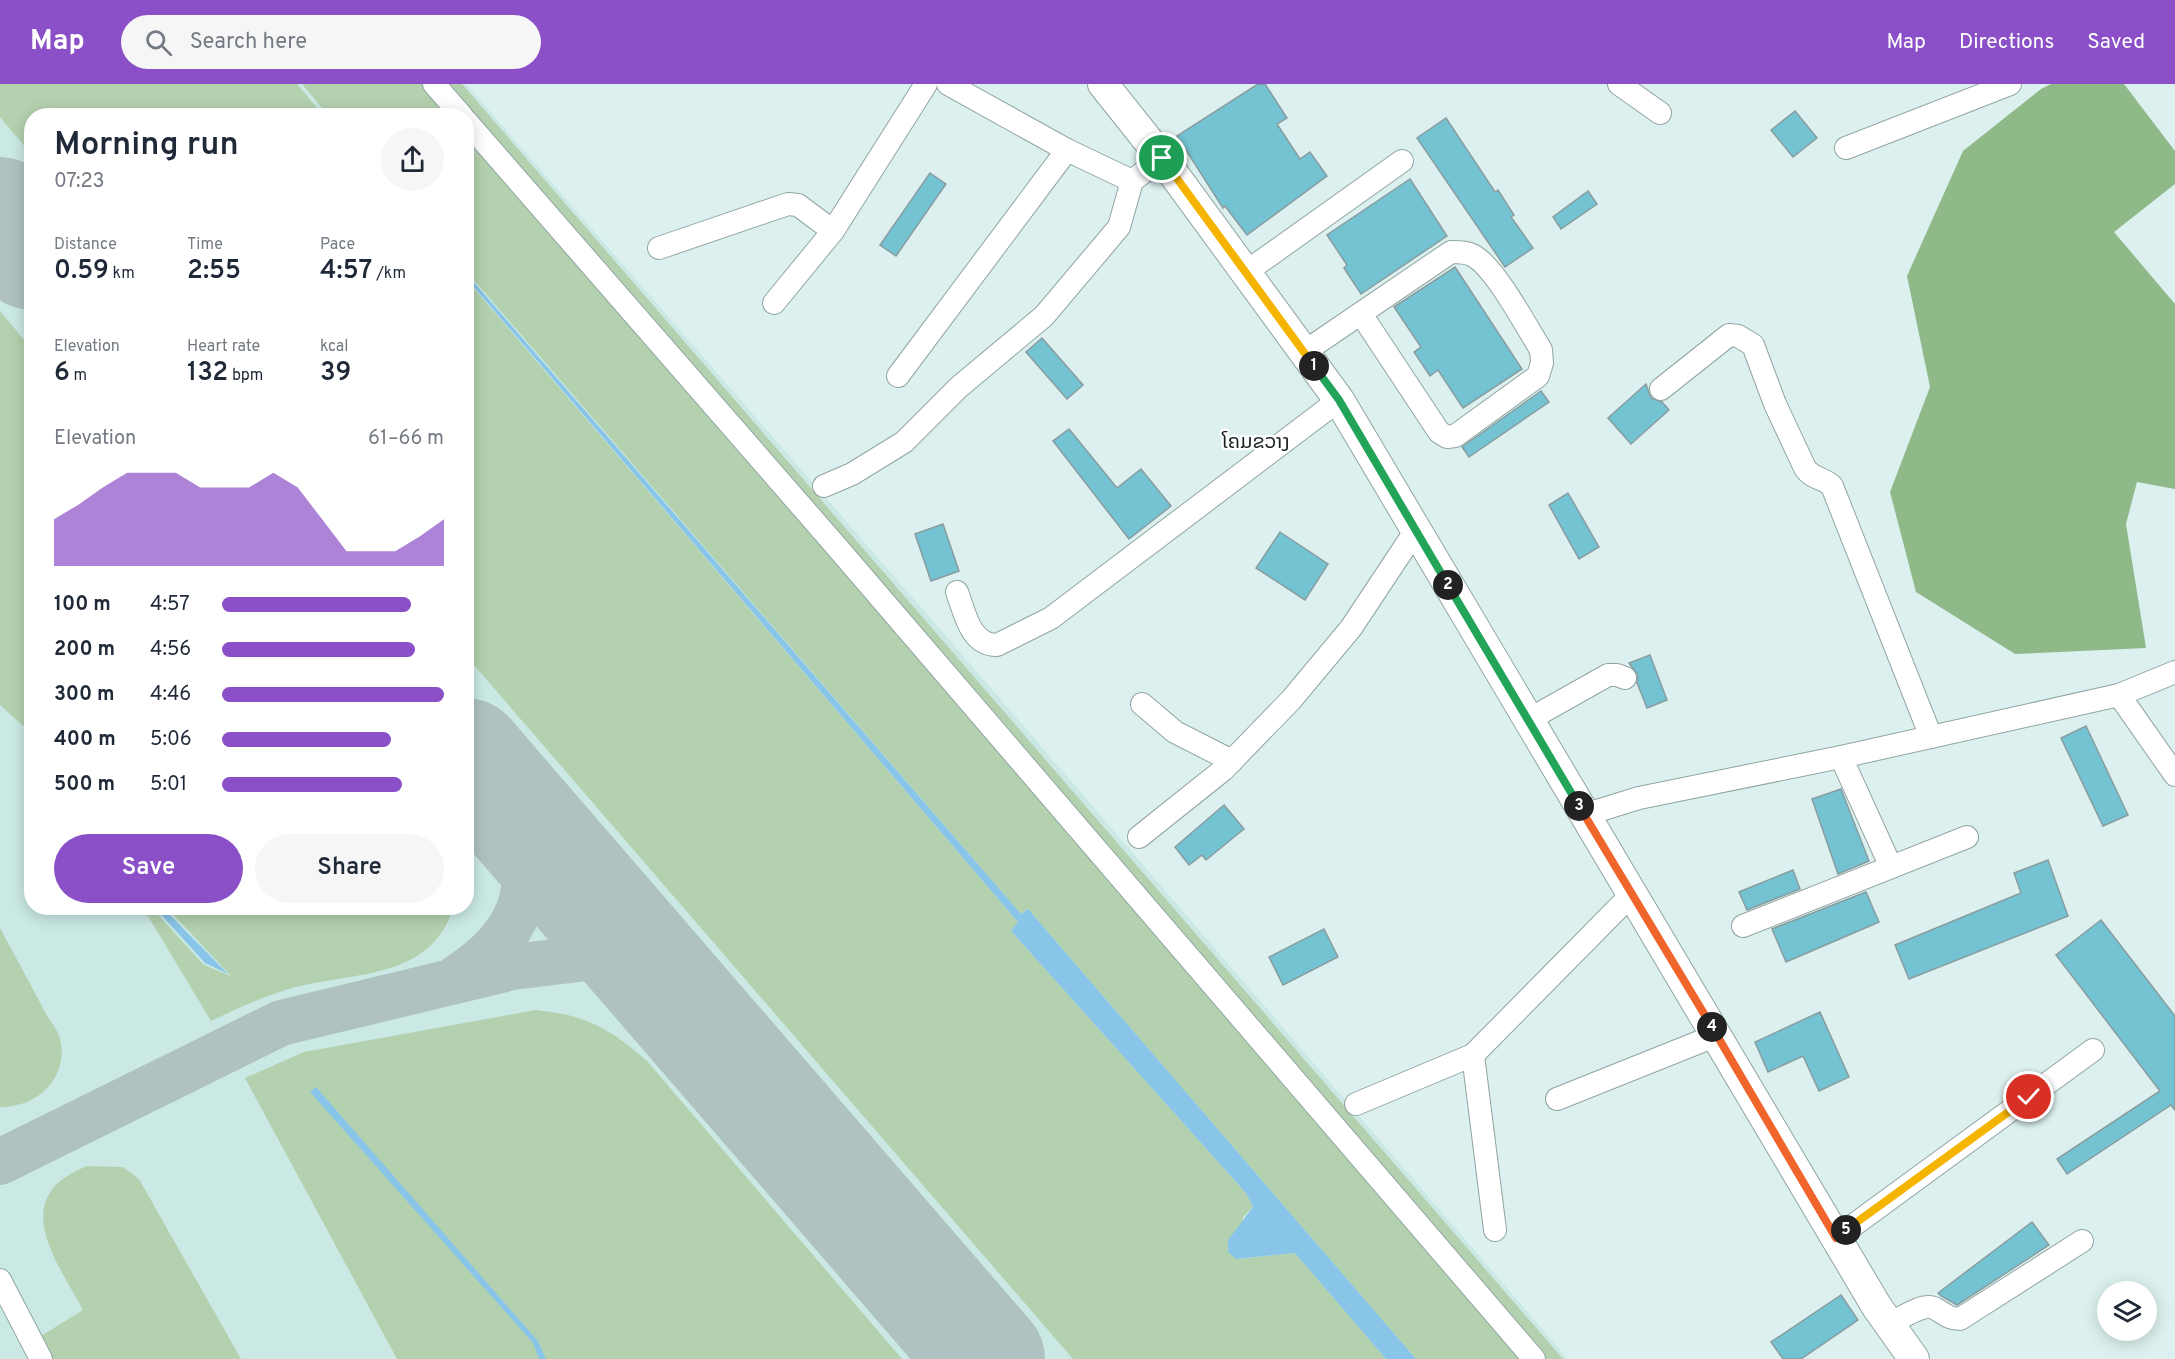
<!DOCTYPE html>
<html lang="en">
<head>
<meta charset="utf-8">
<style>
	body { margin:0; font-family:Overpass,"Noto Sans Lao",sans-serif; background:#f6f6f7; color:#1f2937; height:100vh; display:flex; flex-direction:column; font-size:22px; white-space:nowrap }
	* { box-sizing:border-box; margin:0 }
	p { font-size:20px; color:#747a83 }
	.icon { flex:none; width:33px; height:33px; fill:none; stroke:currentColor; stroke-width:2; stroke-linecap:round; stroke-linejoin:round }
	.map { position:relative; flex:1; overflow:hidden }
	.sheet { position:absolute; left:24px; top:24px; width:450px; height:807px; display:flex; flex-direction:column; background:#fff; border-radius:24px; box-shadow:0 3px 15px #0003 }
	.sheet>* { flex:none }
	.buttons { position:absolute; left:2097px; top:1197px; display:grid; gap:12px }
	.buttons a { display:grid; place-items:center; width:60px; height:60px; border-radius:50%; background:#fff; box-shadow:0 3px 15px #0003; font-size:30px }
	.pin { position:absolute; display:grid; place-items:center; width:51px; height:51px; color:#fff; margin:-26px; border:3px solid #fff; border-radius:50%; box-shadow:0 2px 6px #0007 }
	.km { position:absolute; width:30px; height:30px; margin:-15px; border-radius:50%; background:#222; color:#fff; font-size:16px; line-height:30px; text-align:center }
	.round { display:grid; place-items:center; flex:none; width:63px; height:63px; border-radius:32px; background:#f6f6f7 }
	.head { display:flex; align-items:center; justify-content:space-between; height:102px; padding:0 30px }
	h1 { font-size:33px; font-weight:600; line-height:45px }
	.stats { display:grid; grid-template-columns:repeat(3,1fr); gap:9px; height:102px; padding:6px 30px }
	.stats div { display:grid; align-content:center }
	.stats b { font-size:26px; font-weight:600 }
	.stats small { font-size:16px; font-weight:400 }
	.stats p { font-size:16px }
	.chart { height:168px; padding:12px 30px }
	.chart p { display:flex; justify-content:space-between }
	.chart svg { width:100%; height:108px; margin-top:6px; fill:#8b50c7; opacity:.7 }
	.button { display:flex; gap:12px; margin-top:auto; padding:12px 30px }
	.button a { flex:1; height:69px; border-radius:36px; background:#8b50c7; color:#fff; font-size:24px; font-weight:600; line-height:69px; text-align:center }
	.button a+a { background:#f6f6f7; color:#1f2937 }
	ul { padding:0 30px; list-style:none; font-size:20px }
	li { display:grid; grid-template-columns:96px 72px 1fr; align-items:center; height:45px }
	li i { height:15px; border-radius:8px; background:#8b50c7 }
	header { display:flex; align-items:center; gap:36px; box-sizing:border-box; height:84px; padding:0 30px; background:#8b50c7; color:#fff }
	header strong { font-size:28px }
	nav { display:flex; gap:33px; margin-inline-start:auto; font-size:21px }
	.search { width:420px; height:54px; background:#f6f6f7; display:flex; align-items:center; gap:15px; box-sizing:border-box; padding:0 21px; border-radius:33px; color:#747a83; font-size:22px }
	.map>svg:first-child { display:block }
	.built { fill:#cae9e5; fill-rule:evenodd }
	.green { fill:#b4d1af }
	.forest { fill:#8fb989 }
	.water { fill:#88c5e9 }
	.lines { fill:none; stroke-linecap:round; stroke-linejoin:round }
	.taxiway { stroke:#b0c2c0; stroke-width:46 }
	.runway { stroke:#b0c2c0; stroke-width:116 }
	.building { fill:#73c3d2; stroke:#899ca0; stroke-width:1.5 }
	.minor-casing { stroke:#91a5a2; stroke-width:24 }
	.major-casing { stroke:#91a5a2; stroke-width:32 }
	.minor { stroke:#fff; stroke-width:22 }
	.major { stroke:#fff; stroke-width:30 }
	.split-1-casing { stroke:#fff; stroke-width:12 }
	.split-2-casing { stroke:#fff; stroke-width:12 }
	.split-3-casing { stroke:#fff; stroke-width:12 }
	.split-4-casing { stroke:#fff; stroke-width:12 }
	.split-5-casing { stroke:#fff; stroke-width:12 }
	.split-6-casing { stroke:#fff; stroke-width:12 }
	.split-1 { stroke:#f5b400; stroke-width:8 }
	.split-2 { stroke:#22a559; stroke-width:8 }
	.split-3 { stroke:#22a559; stroke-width:8 }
	.split-4 { stroke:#f0652b; stroke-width:8 }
	.split-5 { stroke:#f0652b; stroke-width:8 }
	.split-6 { stroke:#f5b400; stroke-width:8 }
	.labels { text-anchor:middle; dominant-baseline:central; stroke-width:4.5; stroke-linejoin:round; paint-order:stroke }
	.quarter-label { font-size:20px; fill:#1b2322; stroke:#fff }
</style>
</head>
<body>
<header>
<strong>Map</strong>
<div class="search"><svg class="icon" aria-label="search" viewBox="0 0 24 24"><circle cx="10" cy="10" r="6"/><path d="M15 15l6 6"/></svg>Search here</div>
<nav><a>Map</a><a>Directions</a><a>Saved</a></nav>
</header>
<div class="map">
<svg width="2175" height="1275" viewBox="0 0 2175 1275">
	<rect width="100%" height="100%" fill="#dcf1ef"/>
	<path class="built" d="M0 0H466L973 583 1568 1275H0ZM32 32H466V824H32Z"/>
	<g class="green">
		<polygon points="0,0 297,0 323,31 32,32 31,70 0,33"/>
		<polygon points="302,0 462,0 1563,1275 1416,1275 1028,825 1021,830 467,188 466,32 328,31"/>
		<polygon points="466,195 1018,838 1011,847 1246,1109 1253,1123 1243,1133 1237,1175 1295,1169 1386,1275 1073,1275 467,573"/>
		<polygon points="0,227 31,264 31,649 0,621"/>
		<path d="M143 824H152L204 881 231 892 167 824H453C431 895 356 888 296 903 266 911 239 924 211 937Z"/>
		<path d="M0 844C15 872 31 901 46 930 51 938 60 949 61 959 67 997 35 1024 0 1023Z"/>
		<path d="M536 926C586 931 609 944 647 977L902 1275H397L245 994 304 968Z"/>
		<path d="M87 1082 123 1083 139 1095 241 1275H53L41 1252 83 1226C56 1176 7 1113 87 1082Z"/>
	</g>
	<polygon class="forest" points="2051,0 2124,0 2175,67 2175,100 2114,148 2175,220 2175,405 2137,398 2126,440 2146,564 2015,570 1916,508 1890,408 1930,303 1907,192 1963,67 2041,5"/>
	<g class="water">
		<polygon points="466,189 1021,830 1028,825 1416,1275 1386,1275 1295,1169 1236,1175 1228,1168 1228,1156 1253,1123 1246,1109 1011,847 1018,838 467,195"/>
		<polygon points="155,824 163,824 228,890 205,879"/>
		<polygon points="316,1003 538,1257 546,1275 539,1275 533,1259 310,1008"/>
	</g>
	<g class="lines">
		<g class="taxiway">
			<path d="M458 893C524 850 535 807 519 732"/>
			<polyline points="0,1078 281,939 513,883 636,868"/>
		</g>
		<g class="runway">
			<polyline points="0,131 32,168"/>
			<polyline points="466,672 987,1275"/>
		</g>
	</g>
	<g class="building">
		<polygon points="1258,0 1265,0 1287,34 1277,40 1300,75 1310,68 1327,92 1247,151 1225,122 1223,124 1177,52"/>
		<polygon points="1795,27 1817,54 1793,73 1771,46"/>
		<polygon points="1446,34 1495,108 1498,106 1514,131 1511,133 1533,164 1505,183 1417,54"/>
		<polygon points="930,89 946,100 896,172 880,161"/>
		<polygon points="1410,95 1447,152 1361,210 1344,184 1347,181 1327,151"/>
		<polygon points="1588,107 1597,120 1561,145 1553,133"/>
		<polygon points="1455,183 1522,285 1463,324 1438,286 1430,292 1414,268 1421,263 1394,223"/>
		<polygon points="1042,254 1083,301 1067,315 1026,268"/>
		<polygon points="1646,300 1651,314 1662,318 1669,326 1631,360 1608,334"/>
		<polygon points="1541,307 1549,318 1469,373 1462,363"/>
		<polygon points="1069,345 1117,404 1141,385 1171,422 1129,455 1053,357"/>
		<polygon points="1568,409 1599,463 1579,475 1549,421"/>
		<polygon points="943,440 959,487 931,497 915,450"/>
		<polygon points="1280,448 1328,480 1305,516 1256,484"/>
		<polygon points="1650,571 1667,616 1647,624 1637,599 1638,591 1629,579"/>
		<polygon points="2086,642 2128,731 2103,742 2061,654"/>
		<polygon points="1841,705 1869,777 1838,790 1812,715"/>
		<polygon points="1224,721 1244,745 1206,776 1202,771 1189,781 1175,763"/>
		<polygon points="2048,776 2068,832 1909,895 1895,861 2021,809 2014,789"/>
		<polygon points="1793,786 1800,805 1747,826 1739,808"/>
		<polygon points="1866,808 1879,838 1786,878 1772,845"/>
		<polygon points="2101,836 2175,932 2175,1026 2171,1021 2067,1090 2057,1075 2160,1007 2056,871"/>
		<polygon points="1324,845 1338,873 1283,901 1269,873"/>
		<polygon points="1820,928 1849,993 1819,1007 1803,972 1768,988 1755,958"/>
		<polygon points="2032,1138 2049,1161 1957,1221 1941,1212 1938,1209"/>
		<polygon points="1841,1211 1858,1236 1801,1275 1783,1275 1771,1258"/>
	</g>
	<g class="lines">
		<g class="minor-casing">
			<g id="minor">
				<polyline points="434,0 462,32"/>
				<polyline points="948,0 1067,66 1132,97"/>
				<polyline points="1619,0 1660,29"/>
				<polyline points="466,37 836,462 1534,1275"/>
				<polyline points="1846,64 2010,0"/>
				<polyline points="659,164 788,120 798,121 833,147"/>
				<polyline points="1246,188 1402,77"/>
				<polyline points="774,219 833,147 926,0"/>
				<path d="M1304 268 1451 168C1459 168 1467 168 1474 172 1496 185 1526 242 1541 266L1542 279 1538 292 1455 352 1447 353 1439 348 1361 230"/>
				<polyline points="898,292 1067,66"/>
				<path d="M1661 305 1729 251 1738 252 1753 261 1775 320 1805 384C1812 395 1824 394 1832 402L1931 653"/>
				<polyline points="824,402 852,390 904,358 959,303 1044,232 1119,143 1132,97 1162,74"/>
				<path d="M957 508C965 529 970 561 997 561L1051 534 1339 316"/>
				<polyline points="2119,611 2175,691"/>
				<polyline points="1142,620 1175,648 1232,677"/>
				<polyline points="1528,636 1608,591 1617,591 1625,594"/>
				<polyline points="1841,673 1891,783"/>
				<polyline points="1584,731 1639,714 1841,673 2119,611 2175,588"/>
				<polyline points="1139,753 1223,686 1291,616 1351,544 1416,446"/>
				<polyline points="1743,842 1967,753"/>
				<polyline points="1473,971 1633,809"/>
				<polyline points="1557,1015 1717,951"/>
				<polyline points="1356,1020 1473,971 1495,1146"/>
				<polyline points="1836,1154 2093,966"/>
				<polyline points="0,1196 41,1275"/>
				<path d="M1889 1240C1900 1235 1922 1219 1934 1224 1944 1229 1948 1235 1960 1235L2082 1157"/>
			</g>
		</g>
		<g class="major-casing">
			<polyline id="major" points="1103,0 1162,74 1339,316 1877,1223 1914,1275"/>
		</g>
		<use href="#minor" class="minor"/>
		<use href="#major" class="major"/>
	</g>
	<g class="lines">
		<g class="split-1-casing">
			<polyline id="split-1" points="1162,74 1314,282"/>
		</g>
		<g class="split-2-casing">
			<polyline id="split-2" points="1314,282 1339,316 1448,501"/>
		</g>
		<g class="split-3-casing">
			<polyline id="split-3" points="1448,501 1579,722"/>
		</g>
		<g class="split-4-casing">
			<polyline id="split-4" points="1579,722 1712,943"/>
		</g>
		<g class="split-5-casing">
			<polyline id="split-5" points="1712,943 1836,1154 1846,1146"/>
		</g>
		<g class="split-6-casing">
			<polyline id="split-6" points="1846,1146 2029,1013"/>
		</g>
		<use href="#split-1" class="split-1"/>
		<use href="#split-2" class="split-2"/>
		<use href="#split-3" class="split-3"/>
		<use href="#split-4" class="split-4"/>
		<use href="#split-5" class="split-5"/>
		<use href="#split-6" class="split-6"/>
	</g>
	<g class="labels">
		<g class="quarter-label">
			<text x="1256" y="359">ໂຄມຂວາງ</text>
		</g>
	</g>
</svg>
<div class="buttons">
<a><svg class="icon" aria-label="layers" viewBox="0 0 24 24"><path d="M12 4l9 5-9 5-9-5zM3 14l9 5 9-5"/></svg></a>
</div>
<div class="pin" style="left:1162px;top:74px;background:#1e9e55"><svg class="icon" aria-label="arrive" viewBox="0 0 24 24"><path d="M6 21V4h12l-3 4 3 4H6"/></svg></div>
<div class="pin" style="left:2029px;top:1013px;background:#d93025"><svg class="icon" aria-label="check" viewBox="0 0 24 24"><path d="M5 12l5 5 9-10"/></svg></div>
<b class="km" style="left:1314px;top:282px">1</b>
<b class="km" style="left:1448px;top:501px">2</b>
<b class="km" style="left:1579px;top:722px">3</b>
<b class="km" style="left:1712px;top:943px">4</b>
<b class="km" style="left:1846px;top:1146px">5</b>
<section class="sheet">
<div class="head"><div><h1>Morning run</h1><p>07:23</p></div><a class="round"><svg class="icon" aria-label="share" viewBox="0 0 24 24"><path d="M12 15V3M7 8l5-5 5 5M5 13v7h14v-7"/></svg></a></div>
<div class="stats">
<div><p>Distance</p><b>0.59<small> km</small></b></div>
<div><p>Time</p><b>2:55</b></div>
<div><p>Pace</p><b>4:57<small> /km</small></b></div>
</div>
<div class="stats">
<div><p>Elevation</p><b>6<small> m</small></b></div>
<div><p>Heart rate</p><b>132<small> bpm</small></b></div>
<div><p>kcal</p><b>39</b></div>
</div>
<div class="chart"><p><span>Elevation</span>61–66 m</p>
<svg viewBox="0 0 160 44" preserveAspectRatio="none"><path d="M0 44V25L10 19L20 12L30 6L40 6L50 6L60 12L70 12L80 12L90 6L100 12L110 25L120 38L130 38L140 38L150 32L160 25V44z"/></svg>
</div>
<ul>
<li><b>100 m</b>4:57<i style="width:85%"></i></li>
<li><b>200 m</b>4:56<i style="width:87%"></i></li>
<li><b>300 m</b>4:46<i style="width:100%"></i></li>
<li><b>400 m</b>5:06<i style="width:76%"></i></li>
<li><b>500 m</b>5:01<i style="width:81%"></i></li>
</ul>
<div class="button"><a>Save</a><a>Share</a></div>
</section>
</div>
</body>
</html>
